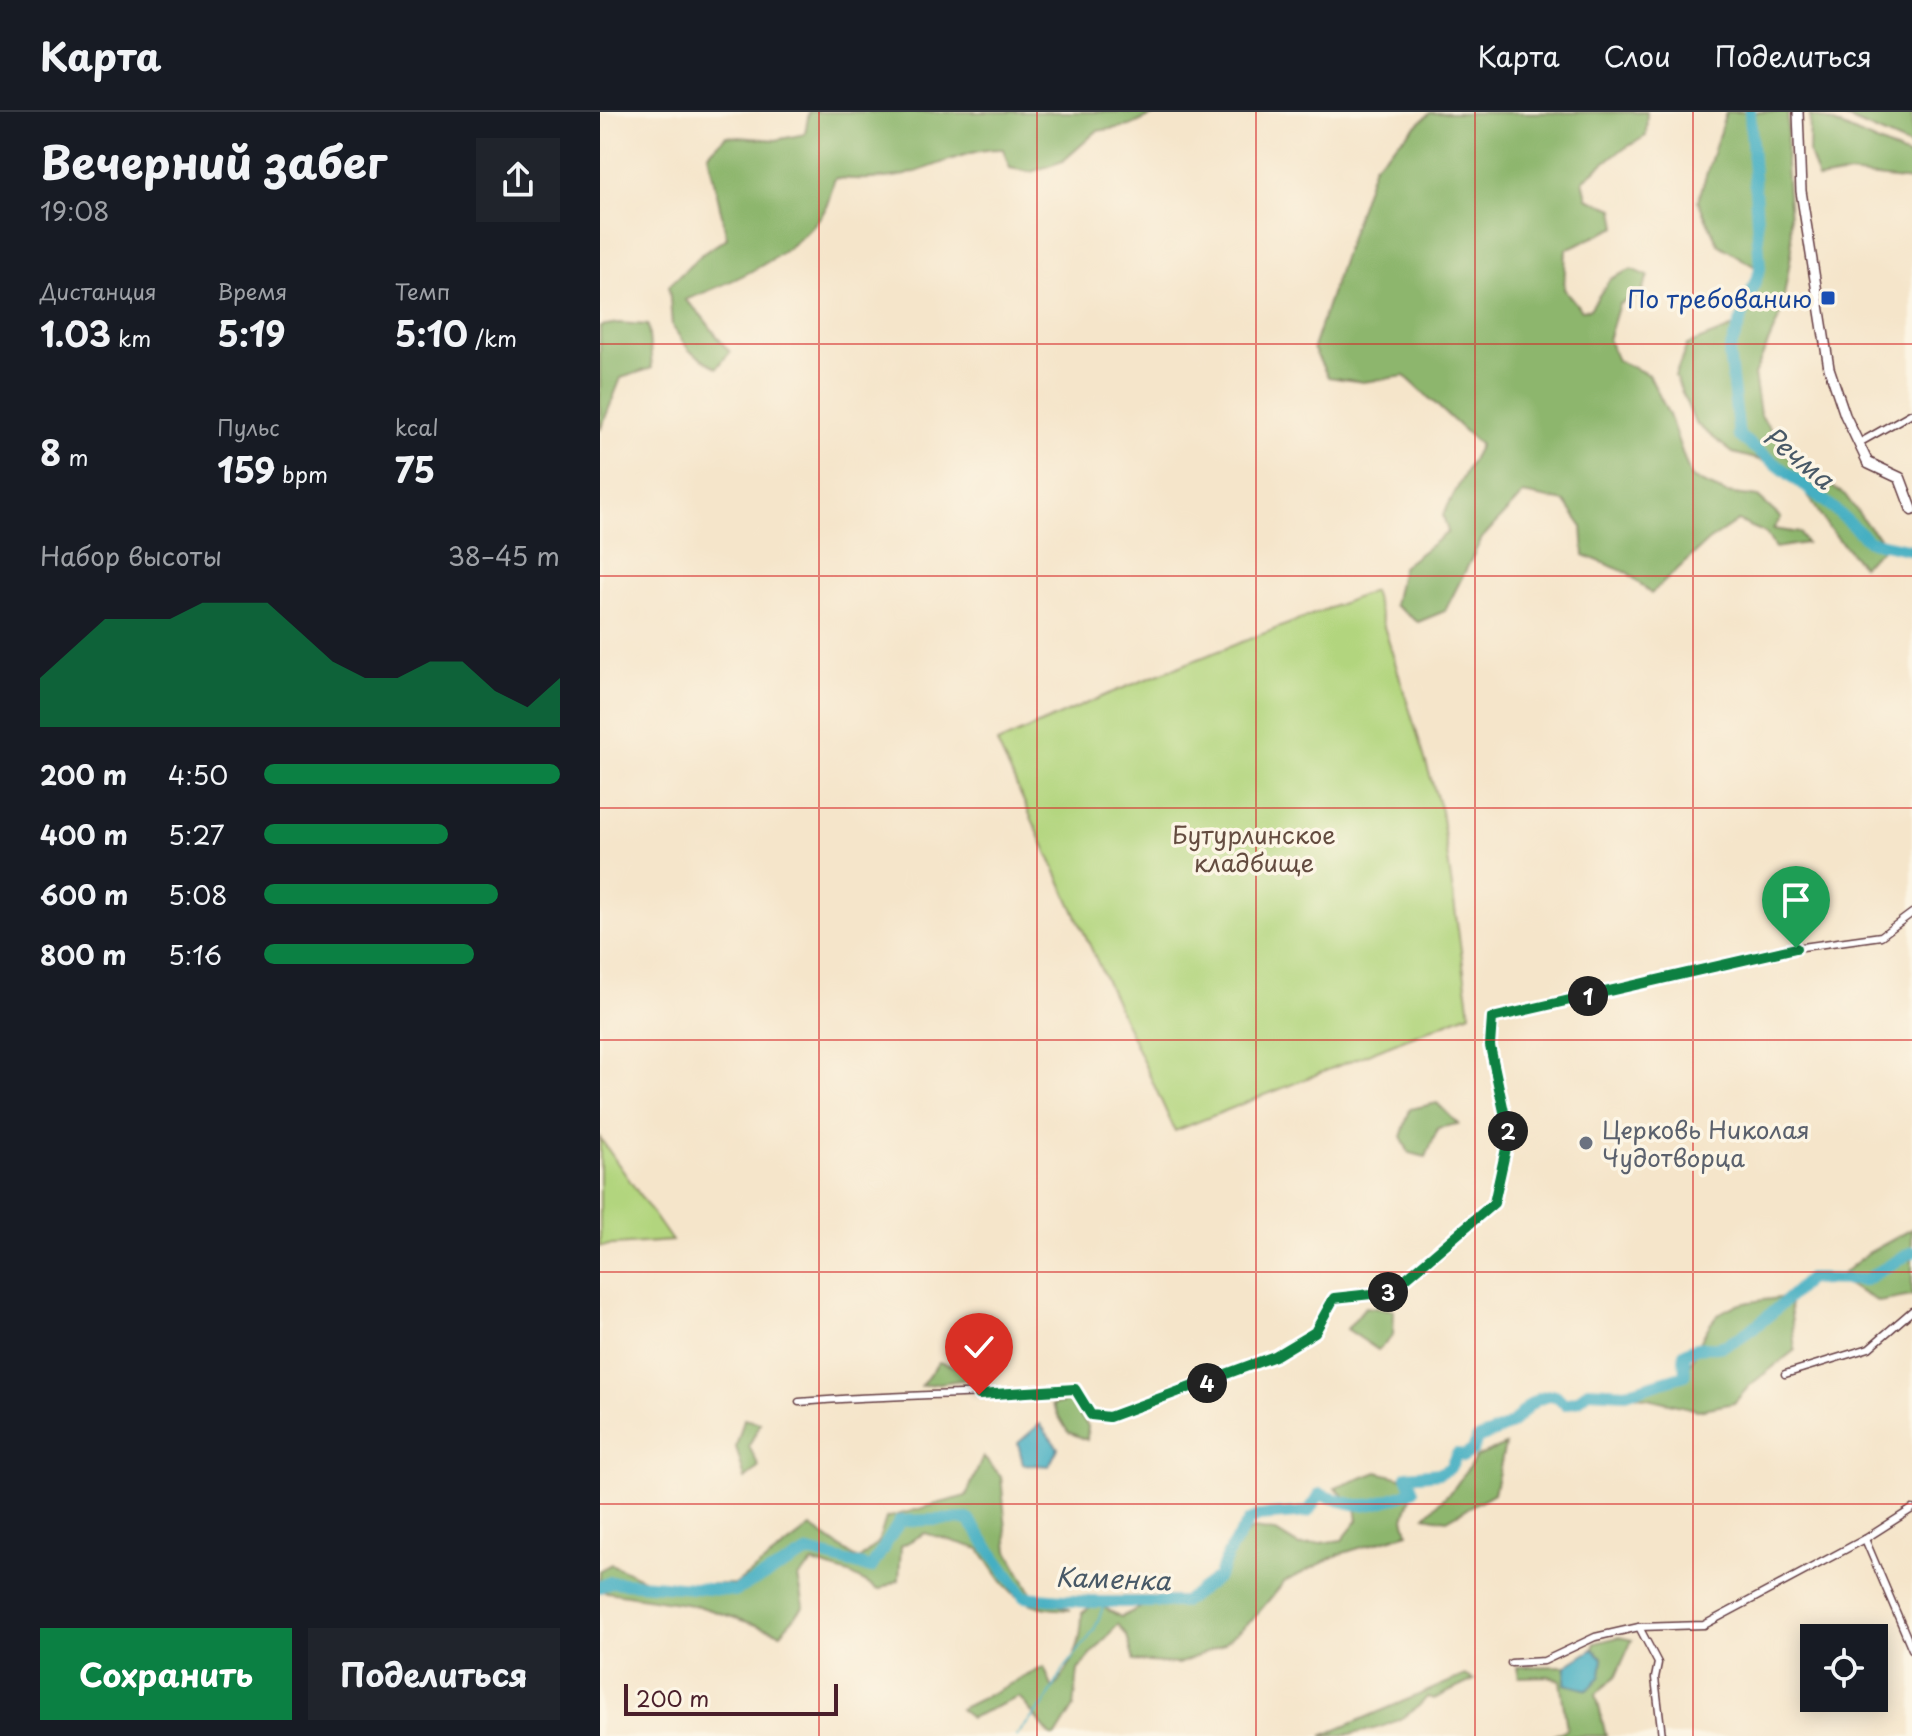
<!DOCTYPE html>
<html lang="ru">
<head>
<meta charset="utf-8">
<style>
	body { margin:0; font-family:"Playpen Sans",sans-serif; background:#20242c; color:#f1f3f6; height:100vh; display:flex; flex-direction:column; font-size:30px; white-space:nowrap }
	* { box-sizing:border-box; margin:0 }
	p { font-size:26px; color:#9ea1a6 }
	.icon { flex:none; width:44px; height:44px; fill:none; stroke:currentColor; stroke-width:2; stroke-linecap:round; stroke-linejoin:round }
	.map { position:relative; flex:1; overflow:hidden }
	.panel { display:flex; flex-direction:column; background:#171b24; width:600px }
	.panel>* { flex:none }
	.buttons { position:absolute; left:1200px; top:1512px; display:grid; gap:16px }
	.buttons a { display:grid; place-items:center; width:88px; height:88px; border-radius:0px; background:#171b24; box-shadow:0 4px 20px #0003; font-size:40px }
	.scale { position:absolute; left:24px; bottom:20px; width:214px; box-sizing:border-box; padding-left:8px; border:4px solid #4a1f2b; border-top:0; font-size:22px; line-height:28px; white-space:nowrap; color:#4a1f2b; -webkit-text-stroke:6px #fcf5e5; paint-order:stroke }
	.pin { position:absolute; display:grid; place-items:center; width:68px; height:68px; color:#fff; margin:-82px -34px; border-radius:50% 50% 50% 0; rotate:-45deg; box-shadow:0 0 8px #0007 }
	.pin .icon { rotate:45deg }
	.km { position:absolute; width:40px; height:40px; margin:-20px; border-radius:50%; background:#222; color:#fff; font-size:22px; line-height:40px; text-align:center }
	.round { display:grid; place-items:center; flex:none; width:84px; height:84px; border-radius:0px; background:#20242c }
	.head { display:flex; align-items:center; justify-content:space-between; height:136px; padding:0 40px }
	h1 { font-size:44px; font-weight:700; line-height:60px }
	.figures { display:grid; grid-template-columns:repeat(3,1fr); gap:12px; height:136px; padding:8px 40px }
	.figures div { display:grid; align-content:center }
	.figures b { font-size:34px; font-weight:700 }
	.figures small { font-size:22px; font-weight:400 }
	.figures p { font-size:22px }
	.chart { height:224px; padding:16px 40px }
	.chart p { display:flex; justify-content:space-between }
	.chart svg { width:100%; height:144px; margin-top:8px; fill:#0b8043; opacity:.7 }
	.cta { display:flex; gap:16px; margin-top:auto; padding:16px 40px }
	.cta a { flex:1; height:92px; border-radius:0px; background:#0b8043; color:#fff; font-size:32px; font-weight:700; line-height:92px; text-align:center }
	.cta a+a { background:#20242c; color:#f1f3f6 }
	ul { padding:0 40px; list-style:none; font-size:26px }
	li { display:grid; grid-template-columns:128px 96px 1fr; align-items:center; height:60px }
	li i { height:20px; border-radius:10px; background:#0b8043 }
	header { display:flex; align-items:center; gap:48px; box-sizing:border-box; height:112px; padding:0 40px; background:#171b24; border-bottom:2px solid #363941 }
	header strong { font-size:38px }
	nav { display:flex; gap:44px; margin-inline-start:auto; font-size:28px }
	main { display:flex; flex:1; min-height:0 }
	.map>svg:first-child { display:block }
	.green { fill:#b2d57e; stroke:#7e7a54; stroke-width:2 }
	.forest { fill:#8db66d; stroke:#6c6a4c; stroke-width:2 }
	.water { fill:#44afc2; stroke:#476776; stroke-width:2 }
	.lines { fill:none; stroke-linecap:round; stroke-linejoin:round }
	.stream { stroke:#44afc2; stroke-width:2 }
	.river { stroke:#44afc2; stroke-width:12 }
	.minor-casing { stroke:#643d43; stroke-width:9 }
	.secondary-casing { stroke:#643d43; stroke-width:12 }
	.trunk-casing { stroke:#643d43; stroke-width:13 }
	.minor { stroke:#fff; stroke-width:6 }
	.secondary { stroke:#fff; stroke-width:9 }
	.trunk { stroke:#fff; stroke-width:10 }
	.route-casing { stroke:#fff; stroke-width:16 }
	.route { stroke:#0b8043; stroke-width:10 }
	.grid { fill:none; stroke:#d62828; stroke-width:2; stroke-opacity:0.55 }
	.transit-dot { fill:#1a4fb4; stroke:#fcf5e5; stroke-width:3 }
	.worship-dot { fill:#6b7280; stroke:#fcf5e5; stroke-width:3 }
	.labels { text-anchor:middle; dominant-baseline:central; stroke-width:7; stroke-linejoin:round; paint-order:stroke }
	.transit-label { font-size:24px; fill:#164399; stroke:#fcf5e5; text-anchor:end }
	.park-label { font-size:24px; fill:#644c40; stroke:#fcf5e5 }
	.worship-label { font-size:24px; fill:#5b616d; stroke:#fcf5e5; text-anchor:start }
	.water-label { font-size:26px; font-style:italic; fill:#485967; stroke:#fcf5e5 }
</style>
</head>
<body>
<header>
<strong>Карта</strong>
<nav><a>Карта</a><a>Слои</a><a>Поделиться</a></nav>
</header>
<main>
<section class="panel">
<div class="head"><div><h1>Вечерний забег</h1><p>19:08</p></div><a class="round"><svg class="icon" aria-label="share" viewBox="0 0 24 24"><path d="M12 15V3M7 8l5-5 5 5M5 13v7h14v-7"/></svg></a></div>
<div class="figures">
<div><p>Дистанция</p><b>1.03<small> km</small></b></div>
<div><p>Время</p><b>5:19</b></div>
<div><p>Темп</p><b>5:10<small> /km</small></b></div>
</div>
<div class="figures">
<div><b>8<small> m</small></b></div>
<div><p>Пульс</p><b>159<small> bpm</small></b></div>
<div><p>kcal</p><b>75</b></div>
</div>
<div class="chart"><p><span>Набор высоты</span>38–45 m</p>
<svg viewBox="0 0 160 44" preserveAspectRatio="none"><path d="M0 44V29L10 20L20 11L30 11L40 11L50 6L60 6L70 6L80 15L90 24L100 29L110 29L120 24L130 24L140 33L150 38L160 29V44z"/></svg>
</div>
<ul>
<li><b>200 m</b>4:50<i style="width:100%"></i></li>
<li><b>400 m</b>5:27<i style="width:62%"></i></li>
<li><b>600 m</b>5:08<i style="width:79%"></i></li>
<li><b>800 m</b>5:16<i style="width:71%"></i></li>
</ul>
<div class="cta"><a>Сохранить</a><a>Поделиться</a></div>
</section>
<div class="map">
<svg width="1312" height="1624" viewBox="0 0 1312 1624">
	<rect width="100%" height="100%" fill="#fcf5e5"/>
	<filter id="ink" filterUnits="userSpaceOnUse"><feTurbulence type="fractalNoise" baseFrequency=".0125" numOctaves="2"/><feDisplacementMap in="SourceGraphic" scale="16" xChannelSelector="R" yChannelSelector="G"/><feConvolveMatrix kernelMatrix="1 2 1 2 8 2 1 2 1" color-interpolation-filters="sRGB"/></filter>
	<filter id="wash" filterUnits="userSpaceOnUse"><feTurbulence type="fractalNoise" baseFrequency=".006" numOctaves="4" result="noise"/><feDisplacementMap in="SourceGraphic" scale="32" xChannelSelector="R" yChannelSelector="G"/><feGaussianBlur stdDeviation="1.8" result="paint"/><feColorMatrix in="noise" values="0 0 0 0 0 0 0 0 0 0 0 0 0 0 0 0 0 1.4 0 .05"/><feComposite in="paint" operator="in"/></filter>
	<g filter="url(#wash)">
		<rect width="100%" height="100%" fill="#f5e5ca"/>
		<g class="green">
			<polygon points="773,479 841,699 870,901 575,1019 397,631 508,582"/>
			<polygon points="0,1026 72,1129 0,1134"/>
		</g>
		<g class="forest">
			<path d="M209 0H560L530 14 497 19 463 49 431 60 410 56 403 37C368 36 338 55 305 63 281 68 259 68 235 66 231 77 229 92 223 101 192 145 133 170 85 188 106 204 111 220 130 240L117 256 89 238 72 214 69 174 102 142 127 126 108 42 126 24 176 28 205 22Z"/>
			<polygon points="1047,0 1046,24 1015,42 983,68 987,86 1014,97 1017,115 966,137 964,177 981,198 990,197 1010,167 1032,157 1048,164 1040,183 1019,192 1008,228 1017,248 1049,263 1069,303 1091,366 1126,381 1158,385 1181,406 1173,417 1200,421 1206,431 1175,436 1166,421 1138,409 1108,429 1051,482 1028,461 984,443 982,414 965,390 923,382 882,426 845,499 818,510 794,493 802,455 848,420 843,403 880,333 805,264 763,270 728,265 713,236 774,53 830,1"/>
			<polygon points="1126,0 1188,0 1186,52 1192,137 1181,202 1154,263 1160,302 1193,350 1245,383 1268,414 1287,433 1262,454 1228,415 1200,371 1175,352 1133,341 1095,311 1075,264 1087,233 1139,213 1160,158 1118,132 1098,89"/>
			<polygon points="1233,0 1312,0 1312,35"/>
			<polygon points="1210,4 1225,7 1312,46 1312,69 1248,62 1218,67 1209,41"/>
			<polygon points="18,211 48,213 52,256 21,266 0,319 0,214"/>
			<polygon points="837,991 858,1012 838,1016 826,1045 809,1041 801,1025 810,997"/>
			<polygon points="1312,1117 1312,1184 1279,1190 1236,1167 1268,1141"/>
			<path d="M1189 1185 1195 1238 1150 1273 1134 1291 1098 1298 1026 1281 1085 1263C1116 1195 1113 1193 1189 1185Z"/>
			<polygon points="765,1195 794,1198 793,1223 778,1238 747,1217"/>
			<polygon points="339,1250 388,1264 321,1274"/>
			<polygon points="469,1289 488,1314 487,1328 468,1320 452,1293"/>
			<polygon points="144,1307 160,1311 149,1334 159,1355 145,1367 136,1335"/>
			<polygon points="905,1333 894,1381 847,1408 825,1404 854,1376 876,1345"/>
			<path d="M383 1345 401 1364 408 1439 432 1482 471 1498C416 1497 408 1480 380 1437L325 1421 301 1434 299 1468 279 1478 252 1463 213 1451 198 1465 204 1494 181 1521 98 1494 0 1479V1458L11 1452 54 1472H136L211 1415 259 1448 278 1431 286 1406 366 1384Z"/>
			<path d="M777 1360 806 1367 813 1379 804 1406 808 1421 740 1442 684 1470 652 1508 622 1533 579 1552 534 1549 527 1524 518 1512 478 1558 474 1595 456 1624H451L419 1585 370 1606 360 1597 444 1555 453 1577C473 1554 482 1532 482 1501L496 1491 521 1505 548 1492 584 1490 618 1465 631 1436 653 1417 676 1420 699 1434 742 1428 758 1408 756 1395 735 1376Z"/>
			<polygon points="1019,1525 1032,1528 1016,1564 996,1582 1006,1624 953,1624 967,1617 960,1569 949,1564 919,1565 917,1555 966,1554 965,1572 1003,1546 993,1537 995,1531"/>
			<path d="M865 1563 874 1568 834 1587 827 1585C805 1614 757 1624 722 1624Z"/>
		</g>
		<g class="water">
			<polygon points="440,1312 458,1336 449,1354 423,1352 418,1331"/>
			<polygon points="993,1537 1003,1546 1001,1564 988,1578 965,1572 966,1554"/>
		</g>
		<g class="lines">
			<polyline class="stream" points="416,1624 445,1591 464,1557 494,1519 505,1490"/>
			<g class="river">
				<polyline points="1150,0 1160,157 1129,241 1139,324 1231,394 1269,429 1312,438"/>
				<path d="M0 1475 10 1470 135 1479 209 1440 271 1456 300 1409 368 1407 424 1485 489 1490H584L618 1465 631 1436 649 1409 659 1404 708 1400 720 1382C765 1399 768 1395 813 1379L807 1364 840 1361 850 1356 857 1342 864 1344 873 1338 877 1327C887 1322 904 1318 913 1310 929 1296 929 1287 955 1283L965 1292 979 1288 988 1279 1026 1281 1085 1263 1084 1242C1101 1230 1112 1239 1125 1233 1150 1223 1189 1186 1209 1167L1265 1168 1312 1140"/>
			</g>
		</g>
	</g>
	<g filter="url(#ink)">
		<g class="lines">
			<g class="minor-casing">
				<g id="minor">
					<polyline points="1259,331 1312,301"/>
					<polyline points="1185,1262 1269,1236 1312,1199"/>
					<path d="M199 1290C291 1282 383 1283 475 1277L491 1303 509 1305 675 1244 715 1220 734 1186 790 1180 894 1091 909 1023 890 934 892 906 1174 839 1281 824 1312 801"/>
					<polyline points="1265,1427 1312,1537"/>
					<polyline points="1039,1515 1058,1551 1055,1566 1062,1624"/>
					<polyline points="911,1551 944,1549 995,1525 1039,1515 1104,1513 1265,1427 1312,1397"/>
				</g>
			</g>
			<g class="secondary-casing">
				<polyline id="secondary" points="1198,0 1201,79 1229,256 1245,303 1268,351"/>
			</g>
			<g class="trunk-casing">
				<polyline id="trunk" points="1268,351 1300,366 1312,398"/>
			</g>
			<use href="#minor" class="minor"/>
			<use href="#secondary" class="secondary"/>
			<use href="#trunk" class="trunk"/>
		</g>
	</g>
	<g class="lines" filter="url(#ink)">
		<g class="route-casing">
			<polyline id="route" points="379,1283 475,1277 491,1303 509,1305 675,1244 715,1220 734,1186 790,1180 894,1091 909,1023 890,934 892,906 1196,836"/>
		</g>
		<use href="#route" class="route"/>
	</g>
	<path class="grid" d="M219 0V1624M437 0V1624M656 0V1624M875 0V1624M1093 0V1624M0 232H1312M0 464H1312M0 696H1312M0 928H1312M0 1160H1312M0 1392H1312"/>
	<rect class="transit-dot" x="1220" y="178" width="16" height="16" rx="4"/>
	<circle class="worship-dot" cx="986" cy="1031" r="8"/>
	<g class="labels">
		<g class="transit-label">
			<text x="1212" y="186">По требованию</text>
		</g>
		<g class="park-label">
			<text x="654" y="722">Бутурлинское<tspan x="654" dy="28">кладбище</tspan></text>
		</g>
		<g class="worship-label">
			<text x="1002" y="1017">Церковь Николая<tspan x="1002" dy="28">Чудотворца</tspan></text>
		</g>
		<g class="water-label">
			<text transform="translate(1199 345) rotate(39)">Речма</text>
			<text transform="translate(513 1466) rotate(2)">Каменка</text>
		</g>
	</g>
</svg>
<div class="buttons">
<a><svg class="icon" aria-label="locate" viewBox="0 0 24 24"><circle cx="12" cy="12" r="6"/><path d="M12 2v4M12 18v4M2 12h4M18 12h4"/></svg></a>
</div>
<div class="scale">200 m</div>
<div class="pin" style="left:1196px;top:836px;background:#1e9e55"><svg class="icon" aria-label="arrive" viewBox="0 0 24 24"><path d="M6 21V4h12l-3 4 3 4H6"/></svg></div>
<div class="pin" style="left:379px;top:1283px;background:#d93025"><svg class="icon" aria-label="check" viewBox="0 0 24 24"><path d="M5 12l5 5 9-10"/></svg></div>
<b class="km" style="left:988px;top:884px">1</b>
<b class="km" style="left:908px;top:1019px">2</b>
<b class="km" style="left:788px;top:1180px">3</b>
<b class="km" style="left:607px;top:1271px">4</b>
</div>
</main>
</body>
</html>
